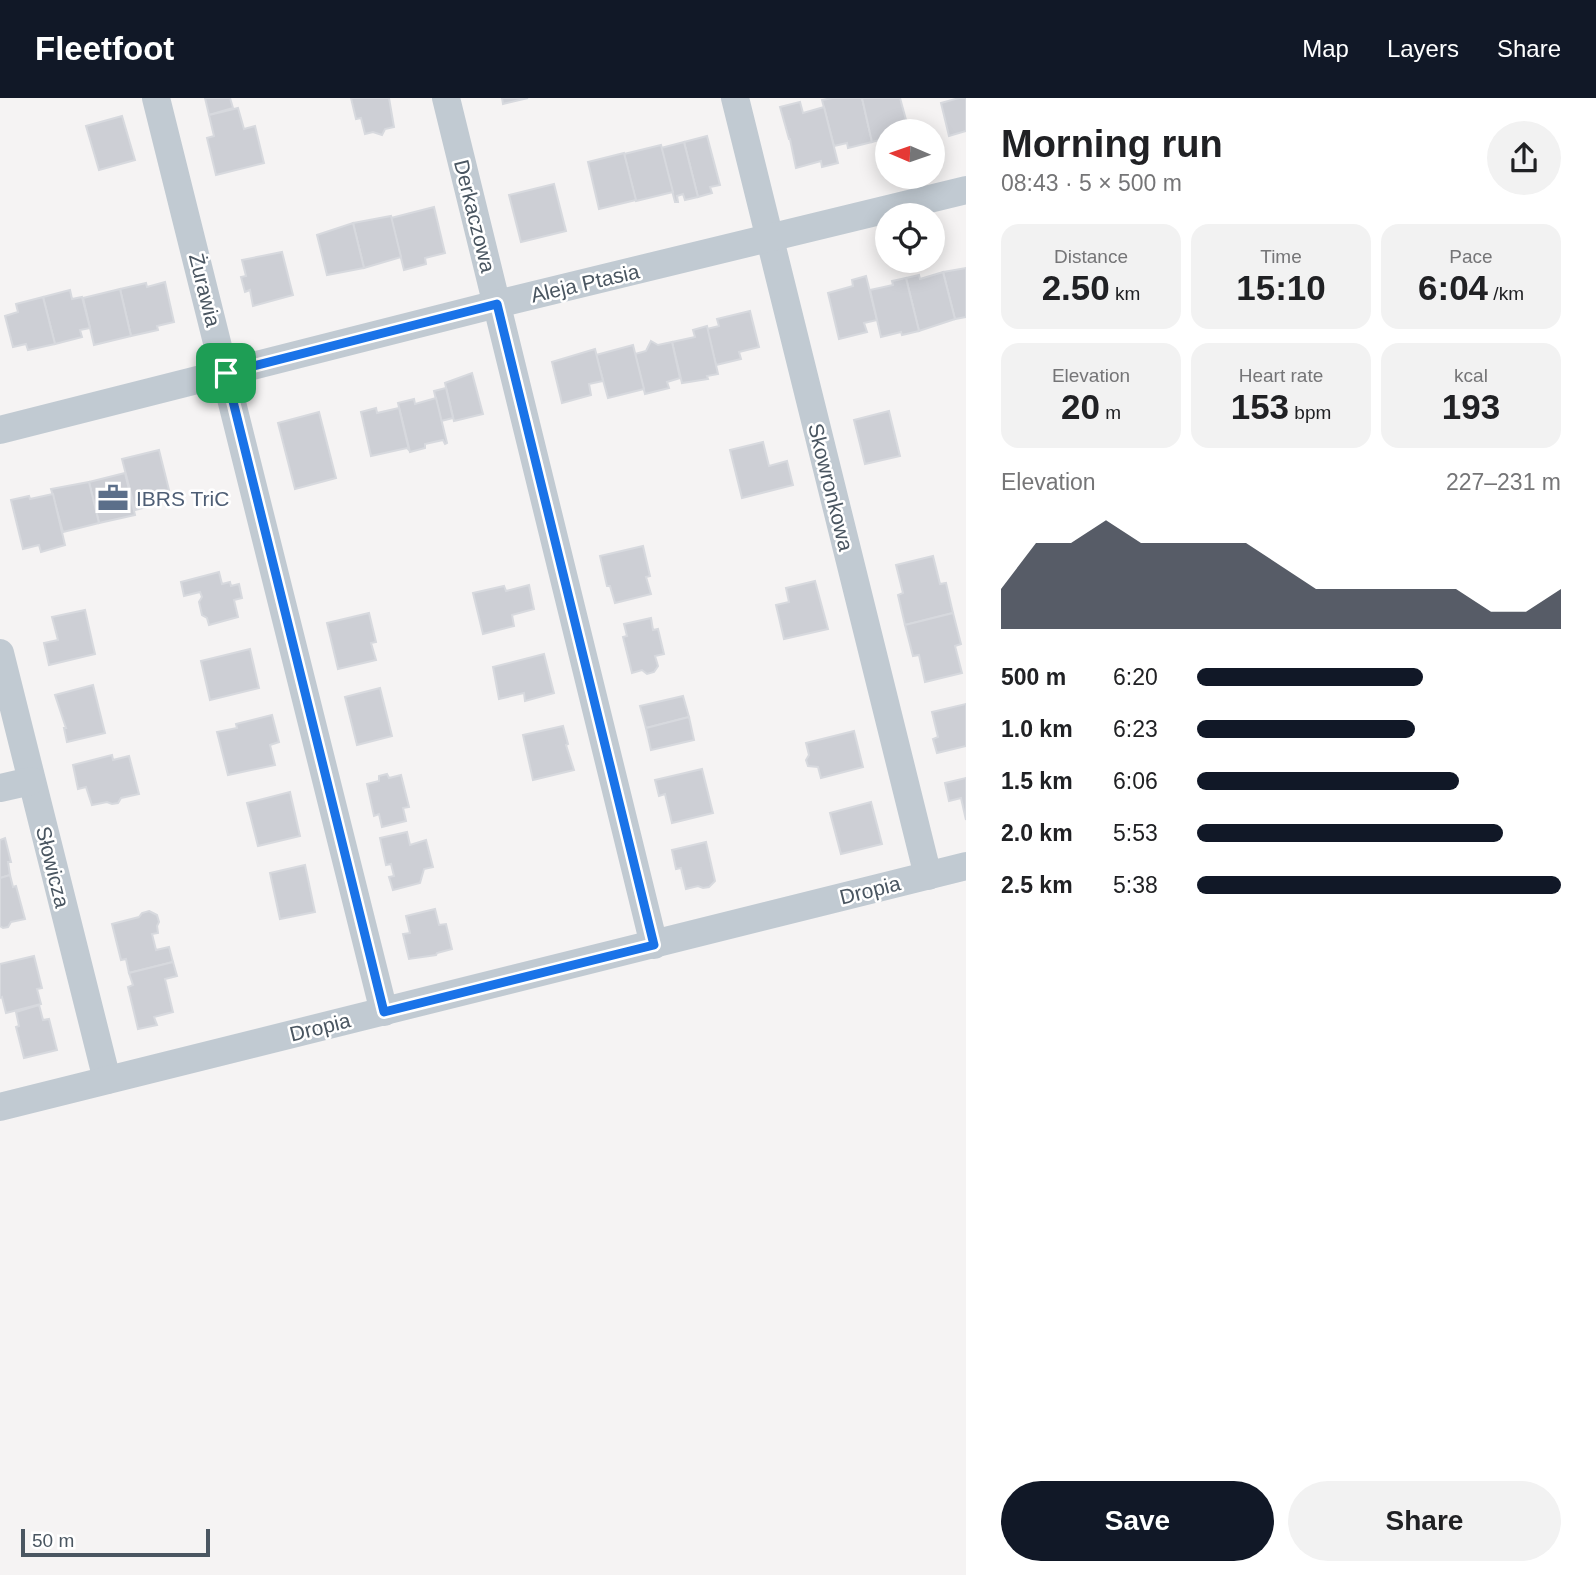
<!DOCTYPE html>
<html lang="en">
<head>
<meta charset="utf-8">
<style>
	body { margin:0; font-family:Helvetica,sans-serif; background:#f2f2f2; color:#202124; height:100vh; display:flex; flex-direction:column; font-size:26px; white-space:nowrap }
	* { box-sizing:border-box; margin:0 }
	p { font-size:23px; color:#757577 }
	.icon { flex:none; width:38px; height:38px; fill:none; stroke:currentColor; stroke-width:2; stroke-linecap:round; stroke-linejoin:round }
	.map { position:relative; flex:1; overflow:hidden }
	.drawer { display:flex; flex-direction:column; background:#fff; width:630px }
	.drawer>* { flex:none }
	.needle { width:46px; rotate:272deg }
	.buttons { position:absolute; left:875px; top:21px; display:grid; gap:14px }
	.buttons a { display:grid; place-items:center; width:70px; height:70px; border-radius:50%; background:#fff; box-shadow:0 4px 18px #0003; font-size:35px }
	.scale { position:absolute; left:21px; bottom:18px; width:189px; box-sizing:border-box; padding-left:7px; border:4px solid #4a5661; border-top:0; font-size:19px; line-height:24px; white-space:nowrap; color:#4a5661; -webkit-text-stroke:5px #fff; paint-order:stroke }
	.pin { position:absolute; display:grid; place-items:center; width:60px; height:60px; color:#fff; margin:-30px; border-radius:14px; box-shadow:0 4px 10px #0006 }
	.round { display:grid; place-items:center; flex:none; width:74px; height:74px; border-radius:37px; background:#f2f2f2 }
	.overview { display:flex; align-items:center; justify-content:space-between; height:119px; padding:0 35px }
	h1 { font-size:38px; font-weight:600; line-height:52px }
	.figures { display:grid; grid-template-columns:repeat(3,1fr); gap:10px; height:119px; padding:7px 35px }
	.figures div { display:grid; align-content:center; border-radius:18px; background:#f2f2f2; text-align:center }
	.figures b { font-size:35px; font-weight:600 }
	.figures small { font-size:19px; font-weight:400 }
	.figures p { font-size:19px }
	.chart { height:196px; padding:14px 35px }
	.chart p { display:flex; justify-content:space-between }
	.chart svg { width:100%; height:126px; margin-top:7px; fill:#111827; opacity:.7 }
	.primary-button { display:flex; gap:14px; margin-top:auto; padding:14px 35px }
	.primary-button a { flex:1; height:80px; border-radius:42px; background:#111827; color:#fff; font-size:28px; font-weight:600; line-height:80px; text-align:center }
	.primary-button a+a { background:#f2f2f2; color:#202124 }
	ul { padding:0 35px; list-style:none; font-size:23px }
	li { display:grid; grid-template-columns:112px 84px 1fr; align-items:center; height:52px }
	li i { height:18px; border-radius:9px; background:#111827 }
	header { display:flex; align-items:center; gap:42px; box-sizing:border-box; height:98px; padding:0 35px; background:#111827; color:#fff }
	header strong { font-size:33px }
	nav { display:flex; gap:38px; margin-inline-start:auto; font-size:24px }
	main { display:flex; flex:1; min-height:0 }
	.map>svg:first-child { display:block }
	.building { fill:#cdcfd5; stroke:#d7d9de; stroke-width:2 }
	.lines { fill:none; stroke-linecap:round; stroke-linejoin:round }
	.minor { stroke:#c1cad2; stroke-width:28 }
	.route-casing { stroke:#fff; stroke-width:14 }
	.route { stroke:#1a73e8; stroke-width:9 }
	.labels { text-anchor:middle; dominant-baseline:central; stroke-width:5; stroke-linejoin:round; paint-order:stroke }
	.street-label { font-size:21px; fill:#4a5661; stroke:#fff }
	.service-label { font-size:21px; fill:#4e5e75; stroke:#fff; text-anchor:start }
</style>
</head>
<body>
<header>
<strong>Fleetfoot</strong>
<nav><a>Map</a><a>Layers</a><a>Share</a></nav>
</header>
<main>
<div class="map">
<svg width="966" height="1477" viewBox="0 0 966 1477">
	<rect width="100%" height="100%" fill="#f5f3f3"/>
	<g class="building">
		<polygon points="205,0 230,0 233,10 209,17"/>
		<polygon points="351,0 389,0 394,29 385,31 382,37 373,34 365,36 361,20 356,21"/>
		<polygon points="502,0 528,0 503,6"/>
		<polygon points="832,0 862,0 872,44 848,50 847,45 834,48 822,2"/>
		<polygon points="862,0 900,0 908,29 887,33 887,40 872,44"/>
		<polygon points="959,0 966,0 966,33 949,38 941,5"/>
		<polygon points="800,4 803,15 824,9 838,65 822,69 821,63 796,70 790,41 789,41 780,9"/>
		<polygon points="238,10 244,31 255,28 264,65 216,77 207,40 214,38 209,17"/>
		<polygon points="122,18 135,62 99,72 86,28"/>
		<polygon points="707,38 720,87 710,89 712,95 698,99 684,44"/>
		<polygon points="684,44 698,99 685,102 683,96 677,98 678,104 675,104 661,50"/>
		<polygon points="661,47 673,94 636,103 624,56"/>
		<polygon points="624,55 636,102 599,111 588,64"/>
		<polygon points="554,86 566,133 521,144 509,97"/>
		<polygon points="434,109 445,155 425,160 426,166 404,172 391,120"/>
		<polygon points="391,118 401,159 364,170 353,125"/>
		<polygon points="353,125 364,170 327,177 317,137"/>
		<polygon points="282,154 293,197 253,208 250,192 245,194 241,179 246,178 242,162"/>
		<polygon points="966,170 966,219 955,221 943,174"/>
		<polygon points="943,174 955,221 919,233 906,180 919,177 920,181"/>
		<polygon points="866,178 877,222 864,225 867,234 839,241 828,195 853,188 852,182"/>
		<polygon points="906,180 919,233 902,237 901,234 881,239 870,192 893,187 892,183"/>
		<polygon points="165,184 174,224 157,228 158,232 131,238 120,191 146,185 147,189"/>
		<polygon points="120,191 131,238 94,247 83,200"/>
		<polygon points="70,192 72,201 82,199 90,230 80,232 82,239 55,246 43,199"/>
		<polygon points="43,199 55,246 28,252 26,246 13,249 5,218 18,214 16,206"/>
		<polygon points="750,213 759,249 739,254 741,261 716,267 707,231 719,228 717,221"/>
		<polygon points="707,228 718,276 707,278 708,281 682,285 672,244 695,239 693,232"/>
		<polygon points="651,243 658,247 672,244 680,280 667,284 669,290 645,296 635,256 646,253"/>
		<polygon points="633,247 644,291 608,300 596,257"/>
		<polygon points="595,251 603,283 589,286 591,297 562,305 552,264"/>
		<polygon points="472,275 483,316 454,323 445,285"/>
		<polygon points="446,290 453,320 441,323 434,293"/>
		<polygon points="436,300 447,345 445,346 443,342 425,346 425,350 410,354 398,305 414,301 415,306"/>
		<polygon points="376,310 377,315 399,310 409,352 407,350 371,358 361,314"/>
		<polygon points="889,313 900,358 865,366 854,322"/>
		<polygon points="319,314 336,380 295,391 278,325"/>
		<polygon points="763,344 769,368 787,363 793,387 742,400 730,352"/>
		<polygon points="159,352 169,392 153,396 155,407 135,412 122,361"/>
		<polygon points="125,375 135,417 99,425 89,384"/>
		<polygon points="89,384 99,425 63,434 51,391"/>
		<polygon points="53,396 65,447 41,454 39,447 23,451 11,402 29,398 30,401"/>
		<polygon points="643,448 650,478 646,479 651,496 615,505 610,488 607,488 600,458"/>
		<polygon points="933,458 940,486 946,485 953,515 905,527 898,497 903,495 896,467"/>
		<polygon points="219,474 222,486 230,484 231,488 239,486 242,500 234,502 238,519 209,527 207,520 202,517 199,504 202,499 200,494 184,498 181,484"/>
		<polygon points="815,483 828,531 784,541 776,507 789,504 786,490"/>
		<polygon points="529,487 534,511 512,517 514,528 483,536 473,495 504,488 506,493"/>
		<polygon points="85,512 95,556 49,567 44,545 58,542 52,519"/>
		<polygon points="369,515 376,544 371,545 376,562 338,571 327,525"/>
		<polygon points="953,515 961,546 955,548 962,575 925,584 919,557 913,558 905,527"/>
		<polygon points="651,520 653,532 658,531 664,556 655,558 658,568 654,574 647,576 642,572 632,575 623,539 627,538 624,526"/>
		<polygon points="250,551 259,590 210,602 201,563"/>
		<polygon points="544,556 554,595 525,603 524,595 499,601 493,569"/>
		<polygon points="93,587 105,635 67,644 64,630 66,630 55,597"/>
		<polygon points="380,590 392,638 357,647 345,599"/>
		<polygon points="683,598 689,619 646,630 640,608"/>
		<polygon points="966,606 966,648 937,655 933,641 938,639 932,614"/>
		<polygon points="272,617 279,644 270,647 275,667 228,677 217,634 237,630 236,626"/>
		<polygon points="689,619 694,642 651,652 646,630"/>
		<polygon points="563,628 568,646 566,647 574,672 533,682 523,637"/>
		<polygon points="854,633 863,669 821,680 818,669 808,668 806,662 809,657 806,645"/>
		<polygon points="112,657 113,662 129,658 139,696 121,700 118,705 112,706 107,704 92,707 86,689 78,691 73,667"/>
		<polygon points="702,671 713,715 672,725 665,696 659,698 655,682"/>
		<polygon points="387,676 389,680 401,677 409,709 403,710 406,723 382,729 379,716 374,718 367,686 379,683 379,678"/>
		<polygon points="966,680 966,722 961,700 949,703 945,685"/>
		<polygon points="290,694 300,738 258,748 247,705"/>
		<polygon points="871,704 882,746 841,756 830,715"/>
		<polygon points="407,734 410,747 426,742 433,769 424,771 420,785 393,792 389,779 394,778 391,766 386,767 380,740"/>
		<polygon points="5,740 11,764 8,764 10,777 0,780 0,742"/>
		<polygon points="706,744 715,783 709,789 703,790 698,788 686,791 681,770 676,771 672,752"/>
		<polygon points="305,767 315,814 280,821 270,775"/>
		<polygon points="10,777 13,789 16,788 25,821 11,824 8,829 3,830 0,828 0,780"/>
		<polygon points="435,811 439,827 446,826 452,851 437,855 436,857 409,861 403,836 410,835 406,818"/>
		<polygon points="149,813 157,817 159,824 157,828 158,835 152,836 156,852 169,849 173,864 129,875 126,861 121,862 112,826 139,819 142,815"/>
		<polygon points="34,858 42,890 37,891 41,906 6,915 2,899 0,900 0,866"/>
		<polygon points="173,864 177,878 165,881 173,914 154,919 157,927 138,931 128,889 133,887 129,875"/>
		<polygon points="39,907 43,922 49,921 57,952 24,960 16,929 19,928 16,914"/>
	</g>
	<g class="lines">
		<g class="minor">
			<polyline points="156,0 384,914"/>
			<polyline points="446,0 654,847"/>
			<polyline points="735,0 928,778"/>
			<polyline points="0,332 497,206 966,92"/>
			<polyline points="0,555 107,982"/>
			<polyline points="0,690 31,683"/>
			<polyline points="0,1009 966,768"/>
		</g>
	</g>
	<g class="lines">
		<g class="route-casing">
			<polygon id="route" points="497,206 654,847 384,914 226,275"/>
		</g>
		<use href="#route" class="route"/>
	</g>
	<defs>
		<g id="office-bare" transform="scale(2.415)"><path d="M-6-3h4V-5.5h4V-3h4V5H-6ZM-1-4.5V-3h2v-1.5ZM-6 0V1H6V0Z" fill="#5c6f8a" stroke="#fff" stroke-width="2.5" paint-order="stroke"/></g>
	</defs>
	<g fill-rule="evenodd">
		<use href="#office-bare" x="113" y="400"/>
	</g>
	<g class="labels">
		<g class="street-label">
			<text transform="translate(475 118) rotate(76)">Derkaczowa</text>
			<text transform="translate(585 185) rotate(-13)">Aleja Ptasia</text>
			<text transform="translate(205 192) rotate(76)">Żurawia</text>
			<text transform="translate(831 389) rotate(76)">Skowronkowa</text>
			<text transform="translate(53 769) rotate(76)">Słowicza</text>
			<text transform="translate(870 792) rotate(-14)">Dropia</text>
			<text transform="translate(320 929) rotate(-14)">Dropia</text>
		</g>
		<g class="service-label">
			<text x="136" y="400">IBRS TriC</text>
		</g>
	</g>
</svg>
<div class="buttons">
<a><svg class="needle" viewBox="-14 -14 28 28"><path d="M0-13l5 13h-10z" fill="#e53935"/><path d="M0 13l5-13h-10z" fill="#757577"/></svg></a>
<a><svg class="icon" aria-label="locate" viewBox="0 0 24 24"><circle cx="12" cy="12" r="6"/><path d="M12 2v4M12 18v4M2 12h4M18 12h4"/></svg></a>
</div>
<div class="scale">50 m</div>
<div class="pin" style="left:226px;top:275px;background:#1e9e55"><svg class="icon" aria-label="arrive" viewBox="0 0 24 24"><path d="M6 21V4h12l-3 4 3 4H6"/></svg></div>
</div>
<section class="drawer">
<div class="overview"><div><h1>Morning run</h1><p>08:43 · 5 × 500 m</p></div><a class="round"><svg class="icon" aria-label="share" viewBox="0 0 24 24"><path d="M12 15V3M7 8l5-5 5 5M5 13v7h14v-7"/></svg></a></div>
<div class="figures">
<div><p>Distance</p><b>2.50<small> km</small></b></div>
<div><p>Time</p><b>15:10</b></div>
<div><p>Pace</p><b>6:04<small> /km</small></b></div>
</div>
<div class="figures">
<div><p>Elevation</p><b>20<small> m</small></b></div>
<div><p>Heart rate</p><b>153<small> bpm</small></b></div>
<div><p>kcal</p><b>193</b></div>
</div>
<div class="chart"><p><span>Elevation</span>227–231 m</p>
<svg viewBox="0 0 160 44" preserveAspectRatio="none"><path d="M0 44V30L10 14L20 14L30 6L40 14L50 14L60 14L70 14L80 22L90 30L100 30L110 30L120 30L130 30L140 38L150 38L160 30V44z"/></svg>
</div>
<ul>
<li><b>500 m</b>6:20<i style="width:62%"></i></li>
<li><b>1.0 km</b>6:23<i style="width:60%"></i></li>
<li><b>1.5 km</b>6:06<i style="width:72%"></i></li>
<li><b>2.0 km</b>5:53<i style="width:84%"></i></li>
<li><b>2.5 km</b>5:38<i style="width:100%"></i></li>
</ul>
<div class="primary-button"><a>Save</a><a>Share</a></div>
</section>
</main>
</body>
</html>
